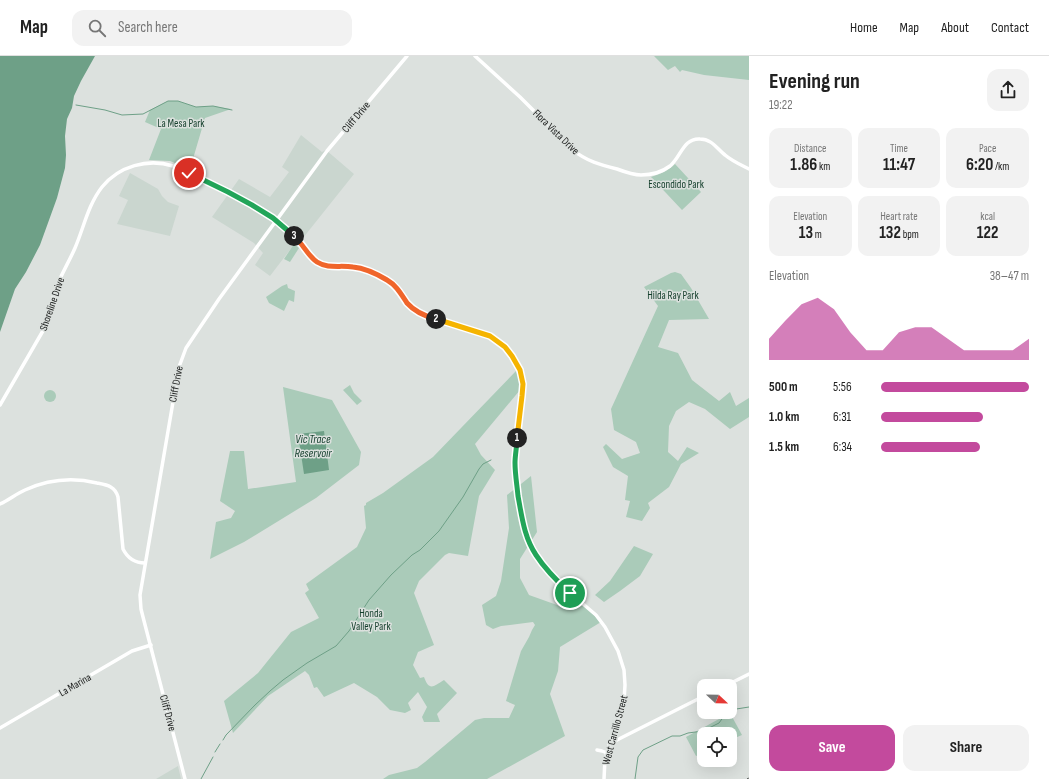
<!DOCTYPE html>
<html lang="en">
<head>
<meta charset="utf-8">
<style>
	body { margin:0; font-family:"Sofia Sans Condensed",sans-serif; background:#f2f2f2; color:#222; height:100vh; display:flex; flex-direction:column; font-size:15px; white-space:nowrap }
	* { box-sizing:border-box; margin:0 }
	p { font-size:13px; color:#767676 }
	.icon { flex:none; width:22px; height:22px; fill:none; stroke:currentColor; stroke-width:2; stroke-linecap:round; stroke-linejoin:round }
	.map { position:relative; flex:1; overflow:hidden }
	.details { display:flex; flex-direction:column; background:#fff; width:300px }
	.details>* { flex:none }
	.needle { width:26px; rotate:112deg }
	.buttons { position:absolute; left:697px; top:623px; display:grid; gap:8px }
	.buttons a { display:grid; place-items:center; width:40px; height:40px; border-radius:8px; background:#fff; box-shadow:0 4px 16px #0002; font-size:20px }
	.pin { position:absolute; display:grid; place-items:center; width:34px; height:34px; color:#fff; margin:-17px; border:2px solid #fff; border-radius:50%; box-shadow:0 1px 4px #0007 }
	.km { position:absolute; width:20px; height:20px; margin:-10px; border-radius:50%; background:#222; color:#fff; font-size:11px; line-height:20px; text-align:center }
	.round { display:grid; place-items:center; flex:none; width:42px; height:42px; border-radius:12px; background:#f2f2f2 }
	.head { display:flex; align-items:center; justify-content:space-between; height:68px; padding:0 20px }
	h1 { font-size:22px; font-weight:700; line-height:30px }
	.metrics { display:grid; grid-template-columns:repeat(3,1fr); gap:6px; height:68px; padding:4px 20px }
	.metrics div { display:grid; align-content:center; border-radius:10px; background:#f2f2f2; text-align:center }
	.metrics b { font-size:17px; font-weight:700 }
	.metrics small { font-size:11px; font-weight:400 }
	.metrics p { font-size:11px }
	.chart { height:112px; padding:8px 20px }
	.chart p { display:flex; justify-content:space-between }
	.chart svg { width:100%; height:72px; margin-top:4px; fill:#c34a9d; opacity:.7 }
	.primary-button { display:flex; gap:8px; margin-top:auto; padding:8px 20px }
	.primary-button a { flex:1; height:46px; border-radius:12px; background:#c34a9d; color:#fff; font-size:16px; font-weight:700; line-height:46px; text-align:center }
	.primary-button a+a { background:#f2f2f2; color:#222 }
	ul { padding:0 20px; list-style:none; font-size:13px }
	li { display:grid; grid-template-columns:64px 48px 1fr; align-items:center; height:30px }
	li i { height:10px; border-radius:5px; background:#c34a9d }
	header { display:flex; align-items:center; gap:24px; box-sizing:border-box; height:56px; padding:0 20px; background:#fff; border-bottom:1px solid #e0e0e0 }
	header strong { font-size:19px }
	nav { display:flex; gap:22px; margin-inline-start:auto; font-size:14px }
	.search { width:280px; height:36px; background:#f2f2f2; display:flex; align-items:center; gap:10px; box-sizing:border-box; padding:0 14px; border-radius:12px; color:#767676; font-size:15px }
	main { display:flex; flex:1; min-height:0 }
	.map>svg:first-child { display:block }
	.built { fill:#cad6cf }
	.green { fill:#aacbb9 }
	.water { fill:#6ea087 }
	.lines { fill:none; stroke-linecap:round; stroke-linejoin:round }
	.stream { stroke:#6ea087; stroke-width:1 }
	.secondary { stroke:#fff; stroke-width:3.5 }
	.rail { stroke:#414342; stroke-width:1; stroke-dasharray:2 4; stroke-linecap:butt }
	.split-1-casing { stroke:#fff; stroke-width:8 }
	.split-2-casing { stroke:#fff; stroke-width:8 }
	.split-3-casing { stroke:#fff; stroke-width:8 }
	.split-4-casing { stroke:#fff; stroke-width:8 }
	.split-1 { stroke:#22a559; stroke-width:5 }
	.split-2 { stroke:#f5b400; stroke-width:5 }
	.split-3 { stroke:#f0652b; stroke-width:5 }
	.split-4 { stroke:#22a559; stroke-width:5 }
	.labels { text-anchor:middle; dominant-baseline:central; stroke-width:3; stroke-linejoin:round; paint-order:stroke }
	.street-label { font-size:11px; fill:#1c1e1d; stroke:#dce1de }
	.park-label { font-size:11px; fill:#133e2b; stroke:#dce1de }
	.water-label { font-size:12px; font-style:italic; fill:#123d2b; stroke:#dce1de }
</style>
</head>
<body>
<header>
<strong>Map</strong>
<div class="search"><svg class="icon" aria-label="search" viewBox="0 0 24 24"><circle cx="10" cy="10" r="6"/><path d="M15 15l6 6"/></svg>Search here</div>
<nav><a>Home</a><a>Map</a><a>About</a><a>Contact</a></nav>
</header>
<main>
<div class="map">
<svg width="749" height="723" viewBox="0 0 749 723">
	<rect width="100%" height="100%" fill="#dce1de"/>
	<g class="built">
		<polygon points="301,79 322,96 326,94 354,118 299,187 296,186 270,220 255,209 263,197 254,187 212,161 239,123 270,141 289,116 282,111"/>
		<polygon points="130,117 158,133 162,140 168,146 179,150 170,180 117,168 128,144 119,140"/>
		<polygon points="178,710 181,723 156,723"/>
	</g>
	<g class="green">
		<polygon points="654,0 749,0 749,24 704,19 682,14 680,16 675,10 668,14"/>
		<polygon points="168,45 178,45 196,51 213,50 231,53 205,62 190,113 170,105 149,104 161,73 145,66 150,54"/>
		<path d="M675 108 701 136 682 154 651 121C660 118 668 115 675 108Z"/>
		<polygon points="294,188 299,192 290,206 284,203"/>
		<polygon points="675,216 681,218 691,232 709,263 669,264 658,291 678,297 692,324 719,345 730,336 736,350 749,342 749,361 730,373 705,353 689,346 676,355 669,370 668,396 678,405 687,391 699,397 681,408 669,431 648,447 650,452 642,465 626,461 630,445 625,444 628,420 613,411 603,391 606,388 622,403 640,397 636,386 614,374 611,353 658,250 644,231 671,217"/>
		<polygon points="287,228 288,232 295,235 294,246 289,244 284,255 269,247 266,241 282,230"/>
		<path d="M516 315 519 323 520 334 475 388 481 399 495 414 479 440 468 500 449 497 445 499 419 525 414 537 434 589 418 596 413 609 420 622 424 621C429 635 433 631 444 624L457 637 437 658 440 666H424L422 661 427 651 418 636 408 647 411 654 405 657 390 654 377 641 354 627 324 641 317 631 314 632 309 619 305 615 268 640 233 677 224 645 258 617 291 576 319 562 305 537 309 534 306 528 357 491 366 472 364 450 366 449V447L383 437 433 401Z"/>
		<polygon points="350,329 354,337 362,345 357,349 343,334"/>
		<polygon points="283,331 332,344 361,396 359,409 316,442 244,486 210,503 216,466 231,462 235,455 220,445 230,395 244,395 248,433 296,426"/>
		<circle cx="50" cy="340" r="6"/>
		<polygon points="531,420 537,476 520,503 520,522 529,539 557,549 566,552 575,541 601,566 560,591 558,615 550,638 565,680 487,723 383,723 389,719 417,712 425,706 475,664 484,662 509,662 515,649 506,645 521,595 529,581 532,574 535,569 533,566 501,570 493,573 486,569 482,549 496,540 501,525 509,472 507,439"/>
		<polygon points="634,490 653,498 640,520 620,535 604,546 595,539 610,525"/>
		<polygon points="730,657 742,679 730,684 730,678 704,678 704,697 696,700 686,681"/>
	</g>
	<g class="water">
		<polygon points="0,0 95,0 81,25 74,40 72,52 67,63 65,80 66,99 65,112 57,142 40,189 26,216 15,233 0,276"/>
		<polygon points="324,375 329,414 304,418 298,378"/>
	</g>
	<g class="lines">
		<g class="stream">
			<polyline points="76,49 105,54 122,59 143,58 168,45 178,45 196,51 213,50 232,54"/>
			<polyline points="730,654 749,651"/>
			<polyline points="223,684 226,679 255,649 270,635 283,624 307,607 336,590 349,575 369,544 391,519 412,499 420,494 439,475 463,441 479,413 483,408 491,404"/>
			<polyline points="215,696 220,688"/>
			<polyline points="201,723 213,701"/>
			<polyline points="635,723 638,701 643,694 672,680 680,680 688,677 703,675 719,667 727,656"/>
		</g>
		<g class="secondary">
			<path d="M475 0 520 41 573 94C586 105 601 109 617 113 625 116 633 119 641 119 651 119 662 116 670 110 681 101 683 82 700 83 712 83 717 93 725 99 732 105 741 109 749 113"/>
			<path d="M0 349 44 273C50 261 51 248 55 235 60 220 69 206 75 192 84 171 88 149 102 131 119 110 148 102 173 110 179 112 184 115 190 118 198 122 206 125 214 129 234 139 254 149 272 162 282 169 292 177 300 186 306 192 310 201 317 206 329 213 341 209 353 211 363 212 373 216 381 221 403 231 404 253 429 261L490 280 502 288 509 295 514 302 519 314 522 323 523 334 515 407 516 422 518 441 524 471 526 478 535 497 545 511 562 530 596 559 605 571 618 595 624 614 625 629 624 645 621 657 614 674 608 693 605 703 604 723"/>
			<path d="M0 448C9 444 16 438 25 434 47 424 72 421 97 427 107 429 115 430 118 441L123 493C128 503 135 507 145 507"/>
			<polyline points="725,630 749,618"/>
			<polyline points="0,672 132,595 151,589"/>
			<polyline points="609,688 704,640"/>
			<polyline points="597,694 602,695 607,697"/>
			<polyline points="185,723 143,561 141,553 140,539 179,311 186,292 219,243 327,95 407,0"/>
		</g>
		<polyline class="rail" points="747,723 749,722"/>
	</g>
	<g class="lines">
		<g class="split-1-casing">
			<path id="split-1" d="M517 382C517 390 515 399 515 407 515 418 517 429 518 440 522 461 524 481 536 499 545 513 558 526 570 537"/>
		</g>
		<g class="split-2-casing">
			<polyline id="split-2" points="436,263 490,280 505,291 512,300 520,314 523,328 522,340 517,382"/>
		</g>
		<g class="split-3-casing">
			<path id="split-3" d="M294 180C303 188 308 200 317 206 328 213 340 209 353 211 364 212 377 218 387 224 396 229 401 238 407 247 415 256 424 260 436 263"/>
		</g>
		<g class="split-4-casing">
			<polyline id="split-4" points="189,117 228,136 252,149 273,162 294,180"/>
		</g>
		<use href="#split-1" class="split-1"/>
		<use href="#split-2" class="split-2"/>
		<use href="#split-3" class="split-3"/>
		<use href="#split-4" class="split-4"/>
	</g>
	<g class="labels">
		<g class="street-label">
			<text transform="translate(356 61) rotate(-50)">Cliff Drive</text>
			<text transform="translate(556 76) rotate(44)">Flora Vista Drive</text>
			<text transform="translate(52 248) rotate(-71)">Shoreline Drive</text>
			<text transform="translate(176 328) rotate(-79)">Cliff Drive</text>
			<text transform="translate(75 629) rotate(-30)">La Marina</text>
			<text transform="translate(168 657) rotate(75)">Cliff Drive</text>
			<text transform="translate(615 674) rotate(-75)">West Carrillo Street</text>
		</g>
		<g class="park-label">
			<text x="181" y="67">La Mesa Park</text>
			<text x="676" y="128">Escondido Park</text>
			<text x="673" y="239">Hilda Ray Park</text>
			<text x="371" y="557">Honda<tspan x="371" dy="13">Valley Park</tspan></text>
		</g>
		<g class="water-label">
			<text x="313" y="383">Vic Trace<tspan x="313" dy="14">Reservoir</tspan></text>
		</g>
	</g>
</svg>
<div class="buttons">
<a><svg class="needle" viewBox="-14 -14 28 28"><path d="M0-13l5 13h-10z" fill="#e53935"/><path d="M0 13l5-13h-10z" fill="#767676"/></svg></a>
<a><svg class="icon" aria-label="locate" viewBox="0 0 24 24"><circle cx="12" cy="12" r="6"/><path d="M12 2v4M12 18v4M2 12h4M18 12h4"/></svg></a>
</div>
<div class="pin" style="left:570px;top:537px;background:#1e9e55"><svg class="icon" aria-label="arrive" viewBox="0 0 24 24"><path d="M6 21V4h12l-3 4 3 4H6"/></svg></div>
<div class="pin" style="left:189px;top:117px;background:#d93025"><svg class="icon" aria-label="check" viewBox="0 0 24 24"><path d="M5 12l5 5 9-10"/></svg></div>
<b class="km" style="left:517px;top:382px">1</b>
<b class="km" style="left:436px;top:263px">2</b>
<b class="km" style="left:294px;top:180px">3</b>
</div>
<section class="details">
<div class="head"><div><h1>Evening run</h1><p>19:22</p></div><a class="round"><svg class="icon" aria-label="share" viewBox="0 0 24 24"><path d="M12 15V3M7 8l5-5 5 5M5 13v7h14v-7"/></svg></a></div>
<div class="metrics">
<div><p>Distance</p><b>1.86<small> km</small></b></div>
<div><p>Time</p><b>11:47</b></div>
<div><p>Pace</p><b>6:20<small> /km</small></b></div>
</div>
<div class="metrics">
<div><p>Elevation</p><b>13<small> m</small></b></div>
<div><p>Heart rate</p><b>132<small> bpm</small></b></div>
<div><p>kcal</p><b>122</b></div>
</div>
<div class="chart"><p><span>Elevation</span>38–47 m</p>
<svg viewBox="0 0 160 44" preserveAspectRatio="none"><path d="M0 44V31L10 20L20 10L30 6L40 13L50 27L60 38L70 38L80 27L90 24L100 24L110 31L120 38L130 38L140 38L150 38L160 31V44z"/></svg>
</div>
<ul>
<li><b>500 m</b>5:56<i style="width:100%"></i></li>
<li><b>1.0 km</b>6:31<i style="width:69%"></i></li>
<li><b>1.5 km</b>6:34<i style="width:67%"></i></li>
</ul>
<div class="primary-button"><a>Save</a><a>Share</a></div>
</section>
</main>
</body>
</html>
